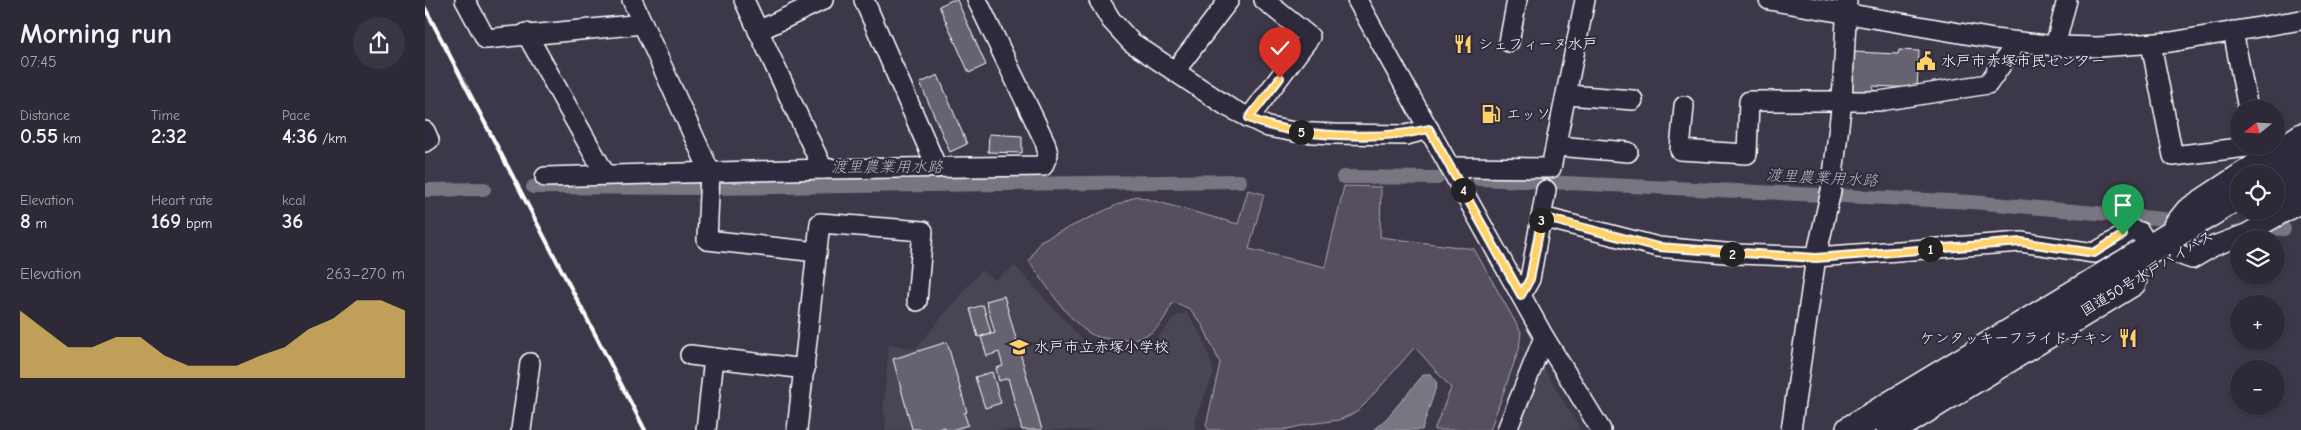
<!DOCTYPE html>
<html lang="en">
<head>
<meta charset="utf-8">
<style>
	body { margin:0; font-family:"Comic Neue","Klee One",sans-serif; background:#393542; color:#f1f3f6; height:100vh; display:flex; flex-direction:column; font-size:19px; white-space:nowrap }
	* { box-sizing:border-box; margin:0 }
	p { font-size:16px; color:#a7a6ad }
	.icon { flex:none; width:28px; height:28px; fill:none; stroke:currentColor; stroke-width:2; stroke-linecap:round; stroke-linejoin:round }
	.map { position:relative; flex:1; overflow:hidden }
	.side { display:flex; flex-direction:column; background:#2d2937; width:425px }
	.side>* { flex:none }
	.needle { width:32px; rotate:252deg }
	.buttons { position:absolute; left:1805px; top:100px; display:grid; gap:10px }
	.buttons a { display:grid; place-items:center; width:55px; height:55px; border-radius:50%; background:#2d2937; box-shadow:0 1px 4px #0004,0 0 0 1px #484552; font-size:25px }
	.pin { position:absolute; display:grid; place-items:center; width:42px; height:42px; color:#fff; margin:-51px -21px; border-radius:50% 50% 50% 0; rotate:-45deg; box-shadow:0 0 5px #0007 }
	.pin .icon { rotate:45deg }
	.km { position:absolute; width:25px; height:25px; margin:-12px; border-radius:50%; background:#222; color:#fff; font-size:14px; line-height:25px; text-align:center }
	.round { display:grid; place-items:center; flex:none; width:52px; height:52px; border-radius:26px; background:#393542 }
	.headline { display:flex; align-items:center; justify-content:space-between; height:85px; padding:0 20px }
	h1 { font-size:28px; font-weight:700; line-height:38px }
	.figures { display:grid; grid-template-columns:repeat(3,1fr); gap:8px; height:85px; padding:5px 20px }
	.figures div { display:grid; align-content:center }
	.figures b { font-size:21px; font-weight:700 }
	.figures small { font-size:14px; font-weight:400 }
	.figures p { font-size:14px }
	.chart { height:140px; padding:10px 20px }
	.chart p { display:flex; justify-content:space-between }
	.chart svg { width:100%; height:90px; margin-top:5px; fill:#ffd166; opacity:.7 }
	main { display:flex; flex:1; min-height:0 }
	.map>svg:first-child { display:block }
	.built { fill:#494455 }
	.green { fill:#555060; stroke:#aaa8b0 }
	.water { fill:#797682; stroke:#afadb4 }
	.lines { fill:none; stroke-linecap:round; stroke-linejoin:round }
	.canal { stroke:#797682; stroke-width:14 }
	.building { fill:#666270; stroke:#fff }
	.minor-casing { stroke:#fff; stroke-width:22 }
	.highway-casing { stroke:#fff; stroke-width:31 }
	.minor { stroke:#2f2a3d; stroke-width:19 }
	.highway { stroke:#2f2a3d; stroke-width:28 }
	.rail { stroke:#fff; stroke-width:4 }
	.route-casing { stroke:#fff; stroke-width:10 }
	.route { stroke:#ffd166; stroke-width:6 }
	.labels { text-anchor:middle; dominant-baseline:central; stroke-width:4; stroke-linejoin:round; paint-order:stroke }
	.poi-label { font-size:15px; fill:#fff; stroke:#2f2a3d; text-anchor:start }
	.street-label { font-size:15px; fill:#fff; stroke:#2f2a3d }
	.water-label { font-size:16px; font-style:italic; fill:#b5b4ba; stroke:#2f2a3d }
</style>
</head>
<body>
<main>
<section class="side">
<div class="headline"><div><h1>Morning run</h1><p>07:45</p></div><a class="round"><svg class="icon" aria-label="share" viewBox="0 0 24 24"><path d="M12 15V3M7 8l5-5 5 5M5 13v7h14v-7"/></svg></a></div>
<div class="figures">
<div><p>Distance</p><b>0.55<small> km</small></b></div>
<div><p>Time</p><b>2:32</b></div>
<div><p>Pace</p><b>4:36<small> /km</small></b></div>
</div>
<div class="figures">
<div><p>Elevation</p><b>8<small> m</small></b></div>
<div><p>Heart rate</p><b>169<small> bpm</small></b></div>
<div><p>kcal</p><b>36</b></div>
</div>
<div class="chart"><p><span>Elevation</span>263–270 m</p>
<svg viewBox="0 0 160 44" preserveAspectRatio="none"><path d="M0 44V11L10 20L20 29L30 29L40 24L50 24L60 33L70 38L80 38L90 38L100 33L110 29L120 20L130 15L140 6L150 6L160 11V44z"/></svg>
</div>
</section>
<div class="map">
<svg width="1876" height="430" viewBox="0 0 1876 430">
	<rect width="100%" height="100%" fill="#3c3749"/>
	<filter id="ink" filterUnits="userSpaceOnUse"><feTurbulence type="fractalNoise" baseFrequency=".02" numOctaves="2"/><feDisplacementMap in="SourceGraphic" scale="10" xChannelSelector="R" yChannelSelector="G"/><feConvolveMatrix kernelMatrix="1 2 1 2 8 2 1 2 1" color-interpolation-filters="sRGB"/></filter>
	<g filter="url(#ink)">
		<g class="built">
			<polygon points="590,266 659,341 706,348 722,345 737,333 749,317 762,312 779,340 789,374 769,421 771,430 460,430 461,418 458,411 464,344 490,349 556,270 570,280"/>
			<polygon points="1117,365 1156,430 1088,430"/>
		</g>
		<path class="green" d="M919 186 956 187 955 237 1049 249 1096 332 1094 349 1065 430H1009L1026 388 990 347 941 403 932 412 914 420 884 424 858 430H784L781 426 795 363 778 326 765 309 748 302C736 326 730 338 701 339 691 340 675 339 666 334 643 321 620 283 604 261L615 241 711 196 813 224 823 190 839 194 824 249 900 267Z"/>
		<polygon class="water" points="999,374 1006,374 1012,384 997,430 948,430 961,419"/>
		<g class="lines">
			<g class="canal">
				<polyline points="918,177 1012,178"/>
				<polyline points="1054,179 1547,202 1739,219"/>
				<polyline points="108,187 281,188 815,181"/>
				<polyline points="0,190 59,189"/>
				<polyline points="1832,227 1859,229"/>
			</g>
		</g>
		<g class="building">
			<polygon points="527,0 532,0 561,65 544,73 514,6"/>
			<polygon points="1474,50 1494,51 1492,88 1448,86 1448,93 1427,92 1429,52 1473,54"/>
			<polygon points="513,75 542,144 525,152 495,83"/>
			<polygon points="564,134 597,136 597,153 563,152"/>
			<polygon points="579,296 617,430 597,430 583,378 574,381 571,368 578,366 574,352 562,356 556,337 570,333 561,301"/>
			<polygon points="558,305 566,333 553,337 545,309"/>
			<polygon points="522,342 542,412 539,413 543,425 527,430 520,430 520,427 510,430 487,429 468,359"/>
			<polygon points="567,372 576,403 560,408 550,377"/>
		</g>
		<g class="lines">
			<g class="minor-casing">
				<g id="minor">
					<polyline points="40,0 61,39 218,24"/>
					<polyline points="207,0 285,172 282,240 392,252"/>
					<polyline points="319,0 398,169"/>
					<polyline points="439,0 512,168"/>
					<polyline points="674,0 686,20 706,42 803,107 843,127 870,132 909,134 981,135 1004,129"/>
					<polyline points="932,0 1119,337 1176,430"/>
					<polyline points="1344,0 1569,39 1630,46 1673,47 1746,42 1876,20"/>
					<polyline points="333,31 398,0"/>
					<polyline points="1808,31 1823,109"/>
					<polyline points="101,33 180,174"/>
					<polyline points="1084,42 1092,0"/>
					<polyline points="1726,44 1748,156 1830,146"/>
					<polyline points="1630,46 1642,0"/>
					<polyline points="750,71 804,0"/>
					<polyline points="1143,95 1208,100"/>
					<polyline points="1259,106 1255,150 1322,154 1324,101 1455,101 1563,84 1592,42"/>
					<polyline points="824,118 885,37 839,0"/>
					<polyline points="0,131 4,140 0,142"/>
					<polyline points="1132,146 1203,152"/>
					<polyline points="1025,167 1126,168 1160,0"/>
					<polyline points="120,177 398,169 618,166 623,154 620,142 552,0"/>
					<polyline points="1117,217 1233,247 1312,254 1391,257 1596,242 1669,253 1708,230 1715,232 1725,249"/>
					<polyline points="1749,233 1748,225 1761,209 1876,133"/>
					<polyline points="1753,254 1767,259 1789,246 1821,234 1876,203"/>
					<polyline points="1096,295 1105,279 1121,190"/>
					<polyline points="265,355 380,369"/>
					<polyline points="96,430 105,363"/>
					<polyline points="281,430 289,358"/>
					<polyline points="372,430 395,223 498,231 492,301"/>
					<polyline points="1082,430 1119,337"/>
					<polyline points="1366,430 1391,257 1406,191 1417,101 1422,0"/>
				</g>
			</g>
			<g class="highway-casing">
				<g id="highway">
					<polyline points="1850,174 1876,158"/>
					<polyline points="1851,195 1876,180"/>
					<polyline points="1425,430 1814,195"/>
					<polyline points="1466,430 1707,282"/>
				</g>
			</g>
			<use href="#minor" class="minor"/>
			<use href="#highway" class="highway"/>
			<polyline class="rail" points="0,8 220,430"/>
		</g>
	</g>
	<g class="lines" filter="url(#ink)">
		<g class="route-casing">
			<path id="route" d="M855 78 824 118C867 138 958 140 1004 129L1096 295 1105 279 1117 217 1233 247 1391 258 1596 242 1669 253 1698 235"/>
		</g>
		<use href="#route" class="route"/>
	</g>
	<defs>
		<g id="restaurant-bare" transform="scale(1.5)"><path d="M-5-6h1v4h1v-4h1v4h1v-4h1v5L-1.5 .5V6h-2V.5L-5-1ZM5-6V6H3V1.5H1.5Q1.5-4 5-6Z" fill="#ffd166" stroke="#2f2a3d" stroke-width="2.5" paint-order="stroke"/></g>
		<g id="civic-bare" transform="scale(1.5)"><path d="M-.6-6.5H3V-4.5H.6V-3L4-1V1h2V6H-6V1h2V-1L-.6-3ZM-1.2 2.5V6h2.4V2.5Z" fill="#ffd166" stroke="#2f2a3d" stroke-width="2.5" paint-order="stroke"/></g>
		<g id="fuel-bare" transform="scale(1.5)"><path d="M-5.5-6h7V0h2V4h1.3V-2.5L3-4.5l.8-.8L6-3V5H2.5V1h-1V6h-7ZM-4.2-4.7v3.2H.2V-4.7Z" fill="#ffd166" stroke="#2f2a3d" stroke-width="2.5" paint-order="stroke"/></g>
		<g id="school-bare" transform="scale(1.5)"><path d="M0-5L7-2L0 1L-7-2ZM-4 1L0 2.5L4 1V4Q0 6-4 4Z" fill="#ffd166" stroke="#2f2a3d" stroke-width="2.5" paint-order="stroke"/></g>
	</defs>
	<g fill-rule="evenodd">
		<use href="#restaurant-bare" x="1038" y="44"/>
		<use href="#civic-bare" x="1501" y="61"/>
		<use href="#fuel-bare" x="1066" y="114"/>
		<use href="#restaurant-bare" x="1703" y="338"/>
		<use href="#school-bare" x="594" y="347"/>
	</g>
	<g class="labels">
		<g class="poi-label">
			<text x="1053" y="44">シェフィーヌ水戸</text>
			<text x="1516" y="61">水戸市赤塚市民センター</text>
			<text x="1081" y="114">エッソ</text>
			<text x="1688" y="338" text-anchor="end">ケンタッキーフライドチキン</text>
			<text x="609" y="347">水戸市立赤塚小学校</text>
		</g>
		<g class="street-label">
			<text transform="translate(1722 273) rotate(-31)">国道50号水戸バイパス</text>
		</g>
		<g class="water-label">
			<text x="462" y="167">渡里農業用水路</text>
			<text transform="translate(1397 178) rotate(3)">渡里農業用水路</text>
		</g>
	</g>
</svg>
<div class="buttons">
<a><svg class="needle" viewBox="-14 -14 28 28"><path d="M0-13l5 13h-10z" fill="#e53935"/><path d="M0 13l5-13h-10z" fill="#a7a6ad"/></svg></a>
<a><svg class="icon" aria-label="locate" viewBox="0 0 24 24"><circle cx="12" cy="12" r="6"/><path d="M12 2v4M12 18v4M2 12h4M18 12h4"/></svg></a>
<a><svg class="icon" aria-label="layers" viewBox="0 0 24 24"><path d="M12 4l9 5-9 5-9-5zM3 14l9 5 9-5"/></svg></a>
<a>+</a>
<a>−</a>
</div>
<div class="pin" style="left:1698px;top:235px;background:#1e9e55"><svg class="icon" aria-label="arrive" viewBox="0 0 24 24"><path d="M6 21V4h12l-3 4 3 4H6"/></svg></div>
<div class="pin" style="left:855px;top:78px;background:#d93025"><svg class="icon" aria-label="check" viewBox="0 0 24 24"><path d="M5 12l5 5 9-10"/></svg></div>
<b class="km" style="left:1505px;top:249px">1</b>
<b class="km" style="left:1307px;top:254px">2</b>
<b class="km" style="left:1116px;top:220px">3</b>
<b class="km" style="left:1038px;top:190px">4</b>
<b class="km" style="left:876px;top:132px">5</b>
</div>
</main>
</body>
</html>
